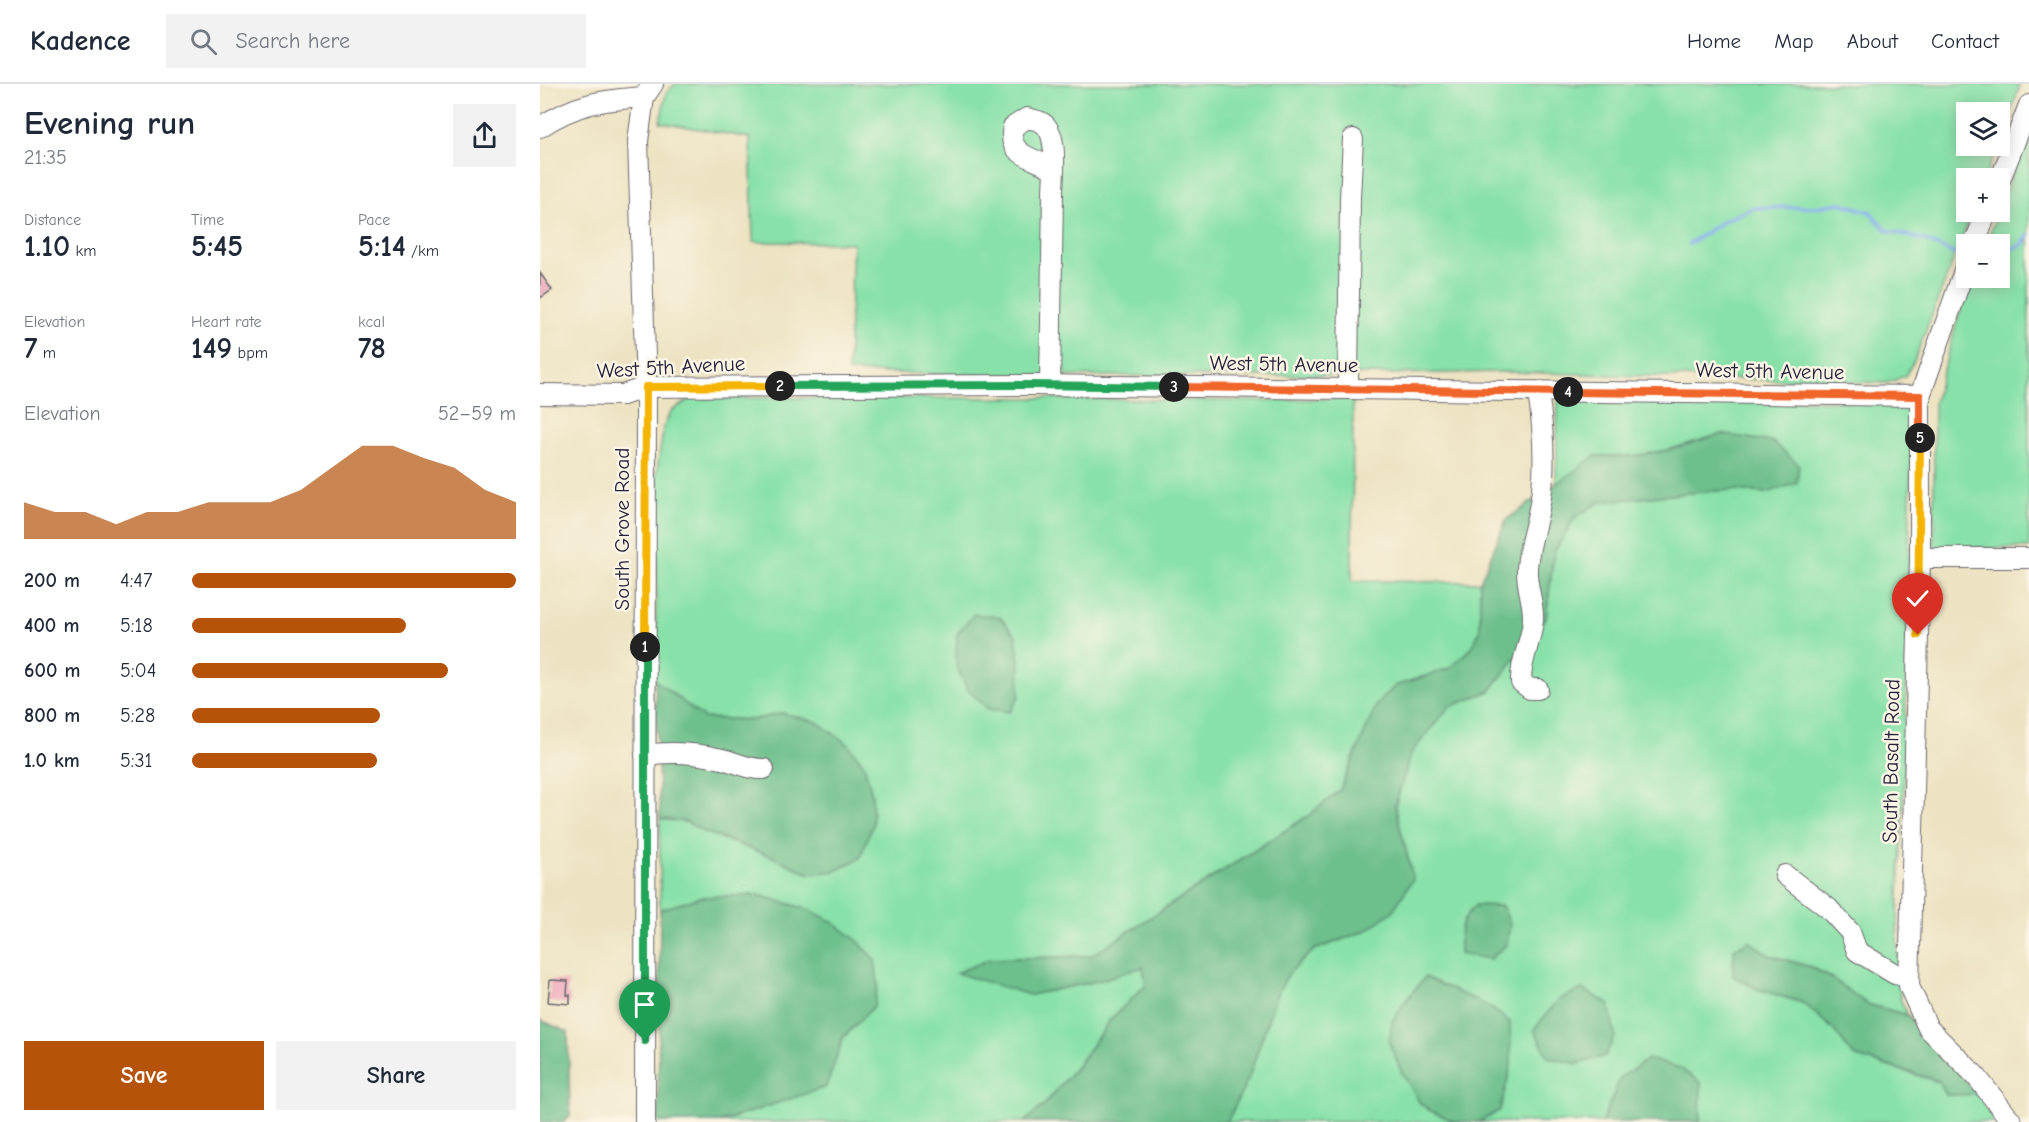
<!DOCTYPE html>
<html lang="en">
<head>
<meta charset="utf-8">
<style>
	body { margin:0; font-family:"Comic Neue",sans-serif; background:#f2f2f3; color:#1f2937; height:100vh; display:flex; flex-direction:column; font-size:22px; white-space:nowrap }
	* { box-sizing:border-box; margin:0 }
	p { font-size:20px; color:#747a83 }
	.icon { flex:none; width:33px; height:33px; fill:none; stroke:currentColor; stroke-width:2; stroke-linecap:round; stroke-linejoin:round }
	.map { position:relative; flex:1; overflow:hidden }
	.details { display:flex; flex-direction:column; background:#fff; width:540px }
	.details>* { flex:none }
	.tools { position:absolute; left:1416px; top:18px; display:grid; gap:12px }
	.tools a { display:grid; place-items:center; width:54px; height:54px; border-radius:0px; background:#fff; box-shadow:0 3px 15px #0003; font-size:30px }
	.pin { position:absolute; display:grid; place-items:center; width:51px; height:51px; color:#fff; margin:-62px -26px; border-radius:50% 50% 50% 0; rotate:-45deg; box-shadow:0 0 6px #0007 }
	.pin .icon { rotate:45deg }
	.km { position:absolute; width:30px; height:30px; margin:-15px; border-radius:50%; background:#222; color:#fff; font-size:16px; line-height:30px; text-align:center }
	.round { display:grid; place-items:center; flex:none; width:63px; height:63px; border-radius:0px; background:#f2f2f3 }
	.head { display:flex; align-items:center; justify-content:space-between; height:102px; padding:0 24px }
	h1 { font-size:33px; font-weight:600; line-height:45px }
	.metrics { display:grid; grid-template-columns:repeat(3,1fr); gap:9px; height:102px; padding:6px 24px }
	.metrics div { display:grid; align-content:center }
	.metrics b { font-size:30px; font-weight:600 }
	.metrics small { font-size:16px; font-weight:400 }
	.metrics p { font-size:16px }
	.chart { height:168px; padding:12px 24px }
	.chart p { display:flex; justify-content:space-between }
	.chart svg { width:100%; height:108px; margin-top:6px; fill:#b45309; opacity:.7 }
	.primary-button { display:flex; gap:12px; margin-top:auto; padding:12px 24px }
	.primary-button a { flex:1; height:69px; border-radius:0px; background:#b45309; color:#fff; font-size:24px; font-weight:600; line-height:69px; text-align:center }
	.primary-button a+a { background:#f2f2f3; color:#1f2937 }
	ul { padding:0 24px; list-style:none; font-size:20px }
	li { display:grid; grid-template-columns:96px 72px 1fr; align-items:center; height:45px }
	li i { height:15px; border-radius:8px; background:#b45309 }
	header { display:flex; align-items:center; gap:36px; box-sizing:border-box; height:84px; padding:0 30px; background:#fff; border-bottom:2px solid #e0e1e3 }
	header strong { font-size:28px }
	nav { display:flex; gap:33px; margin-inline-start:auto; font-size:21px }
	.search { width:420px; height:54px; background:#f2f2f3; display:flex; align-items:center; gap:15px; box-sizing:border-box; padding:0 21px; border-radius:0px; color:#747a83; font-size:22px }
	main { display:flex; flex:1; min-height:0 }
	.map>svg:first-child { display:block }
	.green { fill:#87e1a8; stroke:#548272; stroke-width:1.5 }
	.forest { fill:#6dbf8c; stroke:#487064; stroke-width:1.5 }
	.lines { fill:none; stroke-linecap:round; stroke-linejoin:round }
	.stream { stroke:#7fafea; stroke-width:4 }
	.building { fill:#eba0b7 }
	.minor-casing { stroke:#69666a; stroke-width:22 }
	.minor { stroke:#fff; stroke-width:20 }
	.split-1-casing { stroke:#fff; stroke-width:12 }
	.split-2-casing { stroke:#fff; stroke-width:12 }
	.split-3-casing { stroke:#fff; stroke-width:12 }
	.split-4-casing { stroke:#fff; stroke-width:12 }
	.split-5-casing { stroke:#fff; stroke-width:12 }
	.split-6-casing { stroke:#fff; stroke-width:12 }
	.split-1 { stroke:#22a559; stroke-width:8 }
	.split-2 { stroke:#f5b400; stroke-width:8 }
	.split-3 { stroke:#22a559; stroke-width:8 }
	.split-4 { stroke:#f0652b; stroke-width:8 }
	.split-5 { stroke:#f0652b; stroke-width:8 }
	.split-6 { stroke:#f5b400; stroke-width:8 }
	.labels { text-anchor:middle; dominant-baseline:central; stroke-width:5; stroke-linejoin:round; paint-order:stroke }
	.street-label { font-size:21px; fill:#22223b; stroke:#fcf5e5 }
</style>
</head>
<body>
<header>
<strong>Kadence</strong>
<div class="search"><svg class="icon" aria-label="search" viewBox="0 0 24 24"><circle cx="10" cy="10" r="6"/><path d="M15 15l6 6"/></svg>Search here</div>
<nav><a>Home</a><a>Map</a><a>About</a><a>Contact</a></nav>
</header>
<main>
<section class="details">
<div class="head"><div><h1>Evening run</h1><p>21:35</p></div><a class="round"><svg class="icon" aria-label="share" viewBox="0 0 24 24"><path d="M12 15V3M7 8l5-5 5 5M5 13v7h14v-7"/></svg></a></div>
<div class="metrics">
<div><p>Distance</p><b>1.10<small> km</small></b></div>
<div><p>Time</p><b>5:45</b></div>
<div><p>Pace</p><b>5:14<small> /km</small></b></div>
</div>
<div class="metrics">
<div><p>Elevation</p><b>7<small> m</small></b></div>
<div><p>Heart rate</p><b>149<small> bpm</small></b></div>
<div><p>kcal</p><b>78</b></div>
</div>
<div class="chart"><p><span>Elevation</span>52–59 m</p>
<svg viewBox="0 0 160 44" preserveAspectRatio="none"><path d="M0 44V29L10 33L20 33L30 38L40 33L50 33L60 29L70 29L80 29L90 24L100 15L110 6L120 6L130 11L140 15L150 24L160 29V44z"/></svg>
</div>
<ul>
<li><b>200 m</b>4:47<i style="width:100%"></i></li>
<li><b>400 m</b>5:18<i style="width:66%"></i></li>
<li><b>600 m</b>5:04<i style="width:79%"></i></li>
<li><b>800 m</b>5:28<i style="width:58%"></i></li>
<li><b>1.0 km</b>5:31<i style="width:57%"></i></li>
</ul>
<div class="primary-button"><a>Save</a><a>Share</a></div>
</section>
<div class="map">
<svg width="1489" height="1038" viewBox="0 0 1489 1038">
	<rect width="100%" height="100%" fill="#fcf5e5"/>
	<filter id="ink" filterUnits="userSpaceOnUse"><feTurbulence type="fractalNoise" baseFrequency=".0167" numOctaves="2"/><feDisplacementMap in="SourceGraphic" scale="12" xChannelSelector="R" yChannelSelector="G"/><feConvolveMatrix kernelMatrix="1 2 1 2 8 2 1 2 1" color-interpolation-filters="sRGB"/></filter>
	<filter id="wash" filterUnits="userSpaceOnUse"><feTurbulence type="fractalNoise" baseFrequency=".008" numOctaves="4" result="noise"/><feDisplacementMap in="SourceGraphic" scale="24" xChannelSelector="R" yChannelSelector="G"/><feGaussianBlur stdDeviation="1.35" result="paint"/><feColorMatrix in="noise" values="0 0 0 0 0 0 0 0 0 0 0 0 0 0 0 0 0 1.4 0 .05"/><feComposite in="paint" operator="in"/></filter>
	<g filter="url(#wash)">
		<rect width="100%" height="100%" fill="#ede3c2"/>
		<g class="green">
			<polygon points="135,0 1479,0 1479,5 1460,56 1460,28 1426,28 1426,62 1457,62 1445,94 1426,94 1426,128 1432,128 1374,277 1365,292 1347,299 969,288 705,292 497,292 308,288 313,159 213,158 210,54 120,38 126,10"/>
			<polygon points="1489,45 1489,464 1394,464 1394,319 1418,234 1434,194 1460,194 1460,160 1446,160"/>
			<polygon points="1018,313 1360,318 1368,322 1372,330 1364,699 1357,856 1360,914 1367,931 1327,920 1293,895 1271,883 1229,871 1209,857 1215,904 1263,919 1293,945 1314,972 1399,998 1406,1011 1438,1010 1462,1038 1160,1038 1161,1032 1081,993 1062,1038 939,1038 960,1026 885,893 864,919 852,938 880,1019 889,1026 919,1038 687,1038 709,993 736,912 749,889 774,866 827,846 873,795 855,722 871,669 909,623 950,607 1006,534 1014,468 1035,433 1060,418 1168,407 1198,406 1227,409 1128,366 1093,372 1055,372 1016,401"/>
			<polygon points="152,314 493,314 703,317 813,314 812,497 940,498 940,547 932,563 910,584 855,602 817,666 800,706 768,732 551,872 450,875 490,911 557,897 603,882 606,901 570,936 536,983 503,1022 484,1038 180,1038 286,1003 303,954 334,922 270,826 218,811 161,813 120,826 120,735 147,738 162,747 233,773 270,790 332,711 324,681 308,660 243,629 212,636 164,634 115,596 117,489 116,392 124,342 131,327"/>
		</g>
		<g class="forest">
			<polygon points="1181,350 1233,358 1259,381 1257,399 1227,409 1198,406 1168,407 1060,418 1035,433 1014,468 1006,534 950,607 909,623 871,669 855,722 873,795 852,828 827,846 774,866 749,889 736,912 709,993 687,1038 484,1038 503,1022 536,984 570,936 606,901 603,883 557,897 490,911 416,889 450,875 551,872 768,732 800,706 837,620 855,602 910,584 932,563 940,547 940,498 966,436 1055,372 1093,372 1128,366"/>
			<polygon points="434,530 460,533 476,552 480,582 479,613 470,628 448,625 428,606 416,581 417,550"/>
			<polygon points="115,596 164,634 212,636 243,629 277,638 308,660 324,681 332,711 333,740 320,774 295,787 270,790 233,773 162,747 147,738 120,735"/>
			<polygon points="218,811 270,826 291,837 318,857 335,876 338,900 334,922 303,954 286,1003 180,1038 118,1038 120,826 161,813"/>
			<path d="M936 821 962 822 970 839 967 860 950 875 920 870C920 846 918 838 936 821Z"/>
			<polygon points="1209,857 1229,871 1271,883 1293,895 1327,920 1367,931 1438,1010 1406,1011 1399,997 1314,972 1293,945 1263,919 1215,904 1193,892 1194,865"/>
			<polygon points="885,893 948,922 970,938 971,982 960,1026 939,1038 915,1038 889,1026 880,1019 862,989 849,959 852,938 864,919"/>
			<polygon points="1042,905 1069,920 1075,952 1065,972 1037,980 1008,973 994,945 1019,915"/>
			<polygon points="0,936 28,948 30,1031 23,1038 0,1038"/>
			<polygon points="1108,975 1140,984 1161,999 1160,1038 1062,1038 1081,993"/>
		</g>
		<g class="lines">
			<g class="stream">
				<polyline points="1149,160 1185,136 1213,124 1275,123 1301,119 1330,128 1346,146 1384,156 1415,170"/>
				<polyline points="1460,169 1482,161 1489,151"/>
			</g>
		</g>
		<g id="blocks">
			<g class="building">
				<polygon points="0,189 12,206 0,214"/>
				<polygon points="10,896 28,897 27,911 30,911 30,920 8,918"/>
			</g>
		</g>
	</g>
	<g filter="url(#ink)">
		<use href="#blocks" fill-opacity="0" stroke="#69666a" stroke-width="1.5"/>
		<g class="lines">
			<g class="minor-casing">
				<g id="minor">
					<path d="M0 43C37 19 62 16 104 13"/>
					<polyline points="1460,96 1489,21"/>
					<polyline points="1434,160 1447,128"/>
					<polyline points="1426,181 1380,312 1380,474 1369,902 1388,944 1436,992 1472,1038"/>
					<path d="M510 301 513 110C513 92 519 52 504 40 500 36 493 36 487 34L473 43C466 72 494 73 513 85"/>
					<polyline points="808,305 810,114 813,55"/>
					<polyline points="0,310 83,311 106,303 490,301 1380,312"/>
					<polyline points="1380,474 1489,474"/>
					<path d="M998 605H990L981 598C980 576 992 557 993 535 994 519 986 502 987 485 988 461 998 437 1001 413 1006 379 1003 342 998 308"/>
					<path d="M105 671C131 667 157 669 182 675 199 679 205 685 224 685"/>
					<polyline points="1245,791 1288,824 1310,848 1317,867 1355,890 1369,892"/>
					<polyline points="105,1038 106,303 98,57 104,13 113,0"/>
				</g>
			</g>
			<use href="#minor" class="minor"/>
		</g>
	</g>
	<g class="lines" filter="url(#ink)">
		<g class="split-1-casing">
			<polyline id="split-1" points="105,957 105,563"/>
		</g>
		<g class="split-2-casing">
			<polyline id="split-2" points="105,563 106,303 240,302"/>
		</g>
		<g class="split-3-casing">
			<polyline id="split-3" points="240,302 490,301 634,303"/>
		</g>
		<g class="split-4-casing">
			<polyline id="split-4" points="634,303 1028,308"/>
		</g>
		<g class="split-5-casing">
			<polyline id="split-5" points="1028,308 1380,312 1380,354"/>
		</g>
		<g class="split-6-casing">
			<polyline id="split-6" points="1378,551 1380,354"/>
		</g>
		<use href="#split-1" class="split-1"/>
		<use href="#split-2" class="split-2"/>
		<use href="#split-3" class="split-3"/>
		<use href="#split-4" class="split-4"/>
		<use href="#split-5" class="split-5"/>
		<use href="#split-6" class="split-6"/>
	</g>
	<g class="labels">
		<g class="street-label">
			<text transform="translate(744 280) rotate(1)">West 5th Avenue</text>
			<text transform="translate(131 283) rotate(-3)">West 5th Avenue</text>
			<text transform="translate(1230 287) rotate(1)">West 5th Avenue</text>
			<text transform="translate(82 445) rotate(-90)">South Grove Road</text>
			<text transform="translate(1351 677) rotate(-89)">South Basalt Road</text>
		</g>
	</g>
</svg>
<div class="tools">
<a><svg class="icon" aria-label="layers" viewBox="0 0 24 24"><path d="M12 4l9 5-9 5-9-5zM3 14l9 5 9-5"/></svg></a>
<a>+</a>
<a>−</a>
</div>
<div class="pin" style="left:105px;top:957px;background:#1e9e55"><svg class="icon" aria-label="arrive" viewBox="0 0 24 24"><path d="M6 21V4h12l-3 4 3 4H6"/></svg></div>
<div class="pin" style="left:1378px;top:551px;background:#d93025"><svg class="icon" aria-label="check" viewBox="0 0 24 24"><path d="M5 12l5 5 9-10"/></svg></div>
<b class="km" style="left:105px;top:563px">1</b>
<b class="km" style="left:240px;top:302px">2</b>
<b class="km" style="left:634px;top:303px">3</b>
<b class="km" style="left:1028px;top:308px">4</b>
<b class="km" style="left:1380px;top:354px">5</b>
</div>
</main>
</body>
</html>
